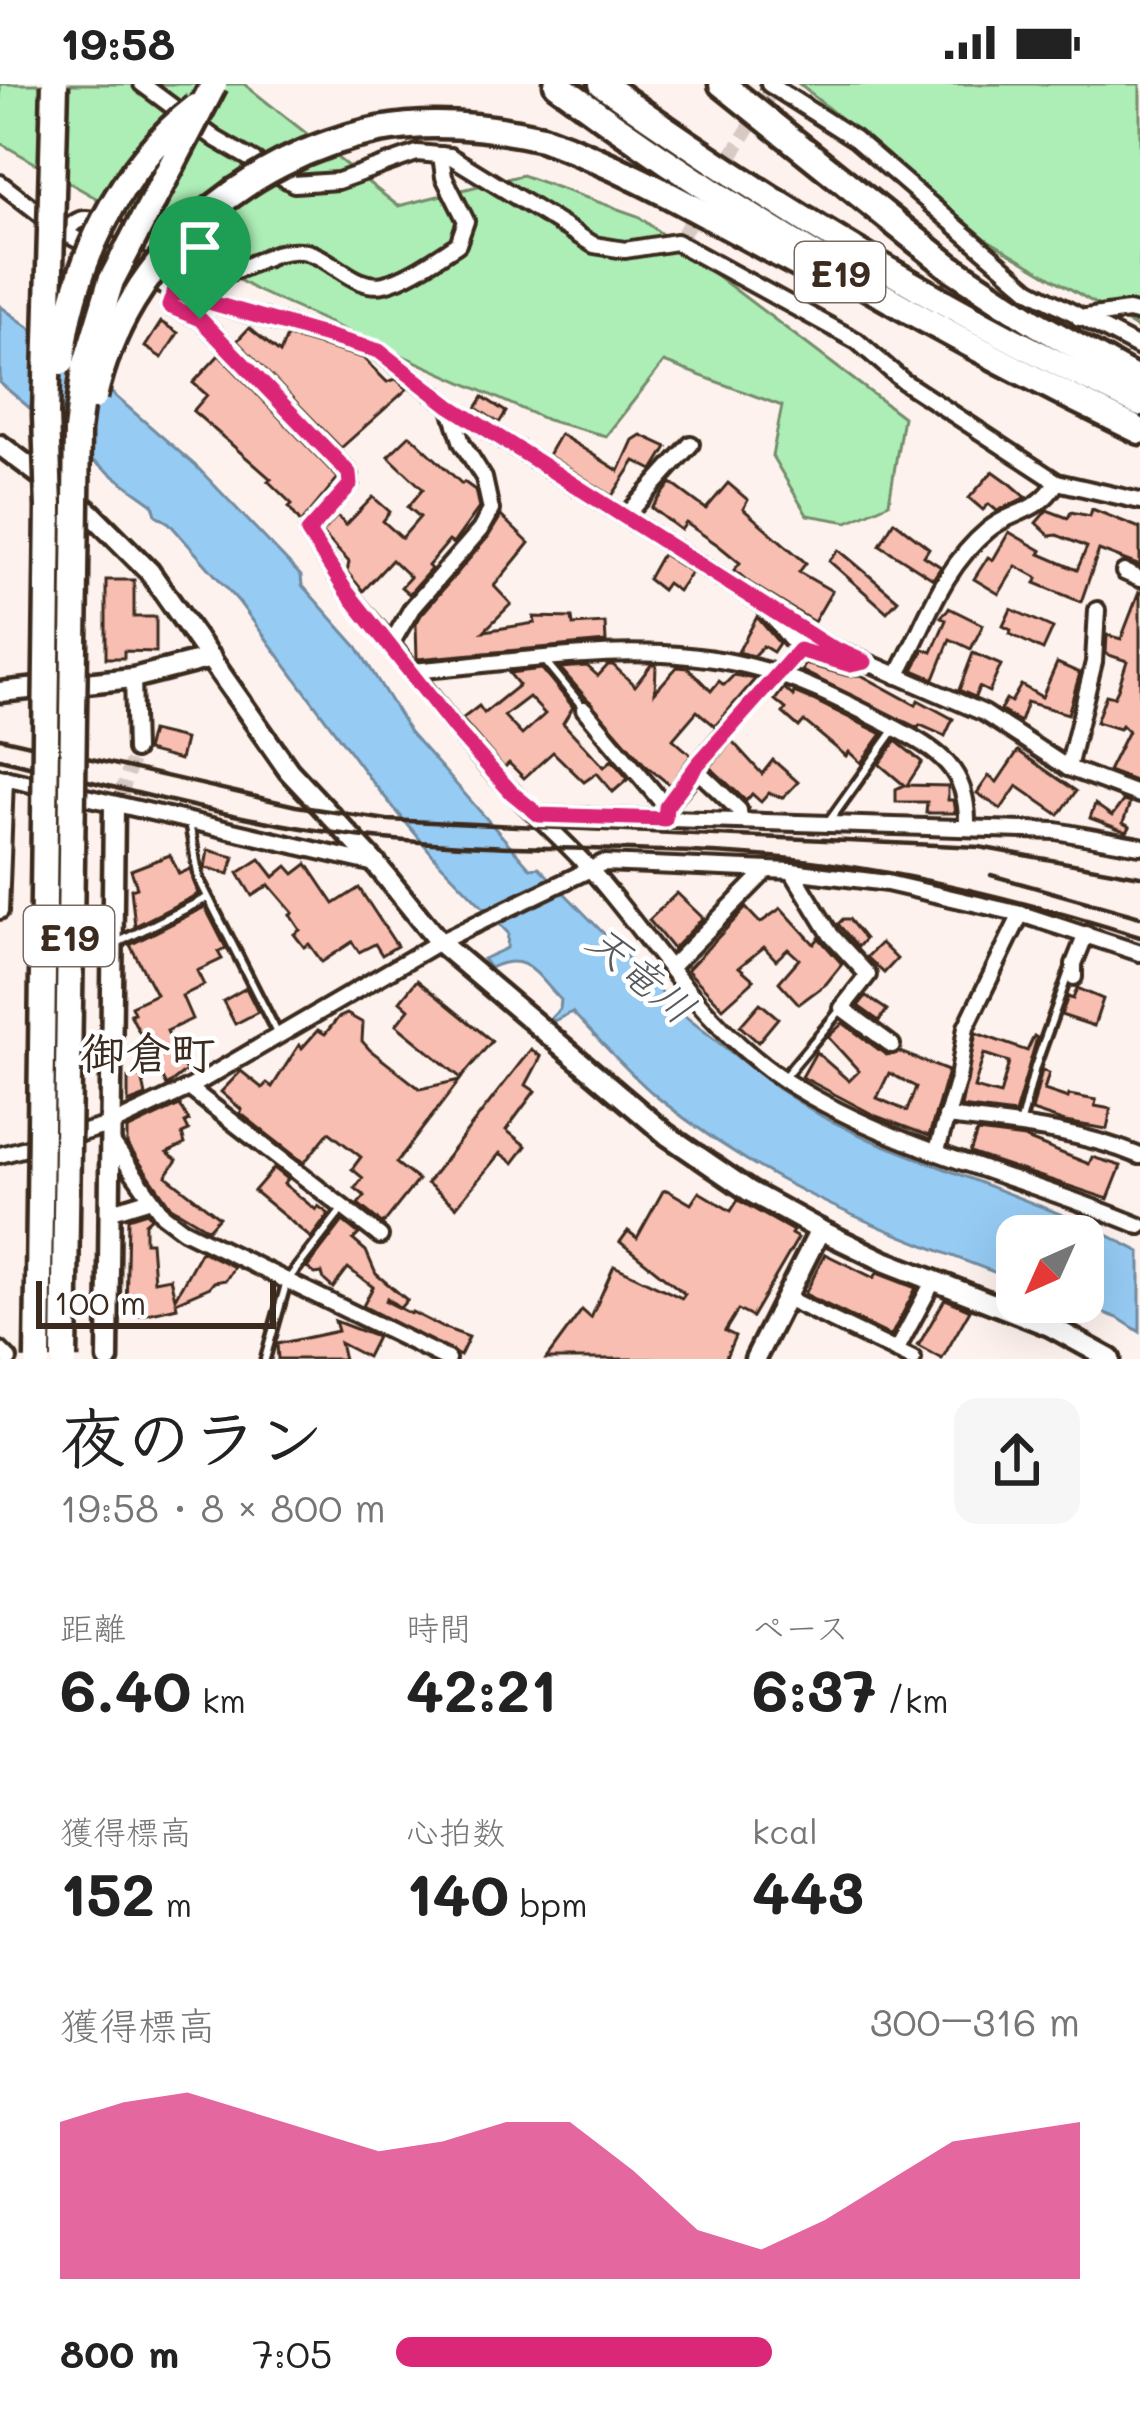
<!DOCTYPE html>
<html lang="ja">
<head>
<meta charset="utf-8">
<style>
	body { margin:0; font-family:Mali,"Klee One",sans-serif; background:#f6f6f6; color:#222; height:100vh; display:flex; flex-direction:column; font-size:45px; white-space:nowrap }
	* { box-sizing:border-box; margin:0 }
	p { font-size:39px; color:#767676 }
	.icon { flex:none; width:66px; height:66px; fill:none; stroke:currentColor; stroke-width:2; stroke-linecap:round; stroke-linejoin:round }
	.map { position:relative; height:1275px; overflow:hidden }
	.side { display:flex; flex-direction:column; background:#fff; flex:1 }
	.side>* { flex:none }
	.needle { width:78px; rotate:225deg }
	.tools { position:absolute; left:996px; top:1131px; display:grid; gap:24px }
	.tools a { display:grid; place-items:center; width:108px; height:108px; border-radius:24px; background:#fff; box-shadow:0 12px 48px #0002; font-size:60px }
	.scale { position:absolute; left:36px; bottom:30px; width:240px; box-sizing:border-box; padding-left:12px; border:6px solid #3b2a1e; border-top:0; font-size:33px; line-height:42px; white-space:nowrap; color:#3b2a1e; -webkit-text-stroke:9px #fff; paint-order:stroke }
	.pin { position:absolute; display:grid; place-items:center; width:102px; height:102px; color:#fff; margin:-123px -51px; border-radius:50% 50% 50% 0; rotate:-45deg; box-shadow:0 0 12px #0007 }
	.pin .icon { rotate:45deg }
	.round { display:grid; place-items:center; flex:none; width:126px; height:126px; border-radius:24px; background:#f6f6f6 }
	.headline { display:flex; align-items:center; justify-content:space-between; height:204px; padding:0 60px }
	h1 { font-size:66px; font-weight:700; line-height:90px }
	.stats { display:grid; grid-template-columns:repeat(3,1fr); gap:18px; height:204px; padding:12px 60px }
	.stats div { display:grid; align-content:center }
	.stats b { font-size:60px; font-weight:700 }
	.stats small { font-size:33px; font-weight:400 }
	.stats p { font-size:33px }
	.chart { height:336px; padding:24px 60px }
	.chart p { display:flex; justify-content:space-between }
	.chart svg { width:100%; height:216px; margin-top:12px; fill:#db2777; opacity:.7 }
	ul { padding:0 60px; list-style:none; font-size:39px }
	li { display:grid; grid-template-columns:192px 144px 1fr; align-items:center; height:90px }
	li i { height:30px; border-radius:15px; background:#db2777 }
	.status { display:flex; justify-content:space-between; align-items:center; height:84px; padding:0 60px; background:#fff; direction:ltr }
	.status svg { height:33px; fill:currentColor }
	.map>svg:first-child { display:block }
	.green { fill:#adeeb7; stroke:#748c6a; stroke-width:3 }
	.water { fill:#96cbf4; stroke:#728b9e; stroke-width:3 }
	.building { fill:#f8beb1; stroke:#3b2a1e; stroke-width:3; fill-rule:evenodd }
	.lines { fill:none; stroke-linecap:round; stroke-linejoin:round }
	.street-tunnel { stroke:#d7cac5; stroke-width:14; stroke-dasharray:14 7; stroke-linecap:butt }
	.lane-casing { stroke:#3b2a1e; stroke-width:15 }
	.street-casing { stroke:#3b2a1e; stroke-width:22 }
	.secondary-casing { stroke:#3b2a1e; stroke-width:27 }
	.highway-casing { stroke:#3b2a1e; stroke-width:33 }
	.lane { stroke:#fff; stroke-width:6 }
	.street { stroke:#fff; stroke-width:14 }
	.secondary { stroke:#fff; stroke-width:18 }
	.highway { stroke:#fff; stroke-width:24 }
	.rail { stroke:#3b2a1e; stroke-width:4.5 }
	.highway-bridge-casing { stroke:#3b2a1e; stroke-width:33; stroke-linecap:butt }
	.highway-bridge { stroke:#fff; stroke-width:24 }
	.route-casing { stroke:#fff; stroke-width:24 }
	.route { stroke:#db2777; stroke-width:15 }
	.labels { text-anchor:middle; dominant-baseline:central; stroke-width:9; stroke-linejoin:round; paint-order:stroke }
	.shield { fill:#fff; stroke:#766a62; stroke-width:3 }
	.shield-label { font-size:36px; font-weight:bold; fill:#3b2a1e }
	.water-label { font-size:42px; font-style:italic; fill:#565a5e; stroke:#fff }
	.quarter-label { font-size:45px; font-weight:bold; fill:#3b2a1e; stroke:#fff }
</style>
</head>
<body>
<div class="status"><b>19:58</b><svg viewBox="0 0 49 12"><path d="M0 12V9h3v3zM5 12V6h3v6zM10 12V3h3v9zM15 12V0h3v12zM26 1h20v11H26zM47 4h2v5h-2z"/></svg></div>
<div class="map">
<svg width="1140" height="1275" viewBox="0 0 1140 1275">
	<rect width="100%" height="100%" fill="#fef2ef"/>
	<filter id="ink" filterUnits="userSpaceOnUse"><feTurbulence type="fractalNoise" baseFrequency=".00833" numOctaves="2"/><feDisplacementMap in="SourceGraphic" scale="24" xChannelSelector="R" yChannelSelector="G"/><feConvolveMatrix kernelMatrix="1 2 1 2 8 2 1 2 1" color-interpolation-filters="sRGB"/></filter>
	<g filter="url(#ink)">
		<g class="green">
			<polygon points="0,0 244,0 398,122 522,91 638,132 903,333 889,419 848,438 807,431 772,372 782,322 664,278 606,352 547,336 258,207 0,59"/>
			<polygon points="799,0 1140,0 1140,246 986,155"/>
		</g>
		<path class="water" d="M0 222 75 277 197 383 301 492 302 501 357 563 410 648 530 784 539 783 682 930 777 1004 823 1033 871 1056 1086 1140 1140 1168V1248L1118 1234 1076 1218H1083V1152H1017V1197C881 1144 773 1107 657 1013 627 988 600 956 572 928L554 937 551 934 560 925 561 916C536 891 527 866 490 884L483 875 507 864 508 849 437 776 370 695 239 518 169 439 156 431 153 420 90 375 0 299Z"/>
		<g class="building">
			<polygon points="161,238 178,249 162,274 145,263"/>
			<polygon points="249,244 280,269 287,252 363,274 387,298 396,295 407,305 341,364 237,257"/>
			<polygon points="219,271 338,394 301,439 289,423 292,420 268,397 271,395 193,327 207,311 193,299"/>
			<polygon points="483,313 506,328 499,339 476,324"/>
			<polygon points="560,350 619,387 633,356 641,351 667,363 653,386 635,377 612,412 548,371"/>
			<polygon points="410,351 462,400 464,398 475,406 479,424 453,460 449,457 428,482 431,485 409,510 401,503 410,493 392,476 363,507 347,488 349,478 322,449 337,432 346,441 373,413 390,428 383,437 402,454 420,433 408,423 423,405 388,372"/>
			<polygon points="993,387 1011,400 1026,413 997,427 989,420 983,426 969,414"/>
			<polygon points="671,399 706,425 728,399 748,416 743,425 806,479 799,488 832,507 814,538 750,499 734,486 740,479 718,461 686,439 681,446 652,424"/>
			<polygon points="1092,425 1140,444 1140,482 1099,466 1081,518 1035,499 1038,494 1016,482 999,510 974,495 988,473 993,476 1009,448 1042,467 1040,470 1077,486 1087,463 1057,451 1050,452 1036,439 1047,426 1068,434 1071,428 1090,432"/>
			<polygon points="501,432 529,459 494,502 511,520 484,547 535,539 534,533 572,534 573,541 605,539 606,558 417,575 416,540 421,531 488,453"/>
			<polygon points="894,437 929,464 924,472 941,483 933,495 880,461"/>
			<polygon points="839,466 898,516 887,528 829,477"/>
			<polygon points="662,470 691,488 678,507 667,499 662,506 648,495"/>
			<polygon points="106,496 134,496 134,533 156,533 156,568 124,567 124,574 106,574"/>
			<polygon points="1139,508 1140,508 1140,699 1108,687 1128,647 1122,641 1119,645 1096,638 1106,611 1114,613 1118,605 1127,577 1106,570 1107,551 1121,555"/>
			<polygon points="949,524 983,541 971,565 950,555 934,595 913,586 924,565 932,568 946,536 941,533"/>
			<polygon points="1011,525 1053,544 1043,566 1010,550 1011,546 1003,542"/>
			<polygon points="757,533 779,559 773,568 763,562 753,572 738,568"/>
			<polygon points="973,569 1001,581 989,608 979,603 975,613 959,606"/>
			<polygon points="1057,579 1080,589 1068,630 1027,618 1020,638 1000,626 1006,615 1011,618 1021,601 1042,613"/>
			<polygon points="805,580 848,592 861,591 916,621 918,616 953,635 945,652 920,641 918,644 802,587"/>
			<polygon points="608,581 613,581 635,602 651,581 656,581 655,608 677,583 688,584 711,607 719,597 724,601 734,591 755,595 715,642 697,627 673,655 691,671 670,701 645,681 560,584 587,582 598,592"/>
			<path d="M542 585 573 623 563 639 604 683 612 676 628 695 613 708 597 689 584 698 553 668 524 694 509 679 504 684 462 635 479 622 484 629 519 601 509 589ZM529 613 545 630 522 651 504 632Z"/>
			<polygon points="784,604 793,612 794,608 813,616 882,650 861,679 849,668 846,672 804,637 799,643 783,629 786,625 775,616"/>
			<polygon points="151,647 185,655 180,676 146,667"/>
			<polygon points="732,657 762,690 773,676 798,698 783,714 769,709 761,718 752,710 746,717 710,683"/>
			<polygon points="896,657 922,678 907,701 948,702 948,716 953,716 955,729 926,729 927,718 896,718 896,705 904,701 879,680"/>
			<polygon points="1018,667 1076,707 1059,731 1017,702 1001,725 977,709 989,692 997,698"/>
			<polygon points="1123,717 1130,719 1123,739 1130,743 1127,748 1090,734 1095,720 1112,732"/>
			<polygon points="208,766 234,773 229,790 205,784"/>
			<polygon points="170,771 179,790 190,785 198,810 135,842 131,805 137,803 131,786"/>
			<polygon points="260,775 274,793 287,782 294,790 307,780 334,820 359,804 397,862 382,871 375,860 359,868 352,858 322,878 309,860 304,863 294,850 300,846 290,831 293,829 269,801 252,812 238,789"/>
			<polygon points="677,809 703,834 673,865 649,836"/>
			<polygon points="205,823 226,864 218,868 222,875 197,887 204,901 182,912 192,935 167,947 186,987 167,1002 130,930 134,929 131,922 156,910 130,861"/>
			<polygon points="746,824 760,839 781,824 814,860 819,854 842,880 826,900 799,920 779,898 799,875 788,865 776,876 764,863 739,883 754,896 723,924 687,886"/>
			<polygon points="843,835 849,835 865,855 858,863 838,840"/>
			<polygon points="881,859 897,875 884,889 867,873"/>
			<polygon points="417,896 492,957 461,994 396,941 409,925 400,917"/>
			<polygon points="246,904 258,928 235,940 223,917"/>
			<polygon points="1077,904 1103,915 1094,942 1061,931 1068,913 1073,915"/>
			<polygon points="866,912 887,926 879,937 858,922"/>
			<polygon points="760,919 778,934 758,958 740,942"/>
			<polygon points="347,930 363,939 362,957 370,966 420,1005 460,996 396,1079 418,1096 383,1140 358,1120 365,1112 355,1104 363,1094 352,1085 361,1073 329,1048 304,1079 240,1029 242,1026 221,1008 241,987 262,1004 267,999 272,1003 299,961 302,964 318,946 325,950 338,934"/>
			<path d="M843 939 886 971 900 968 948 987 929 1052 876 1032 802 993 816 968 849 997 859 987 828 953ZM889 989 916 1003 907 1027 877 1014Z"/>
			<path d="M976 949 1027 967 1034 952 1037 954 1015 1030 961 1023ZM984 970 1009 978 1000 1011 974 1004Z"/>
			<polygon points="531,965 541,973 526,1001 535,1007 506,1046 526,1062 513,1079 500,1069 456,1123 427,1099"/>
			<polygon points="1042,986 1049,989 1044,1006 1068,1014 1069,1011 1096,1016 1095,1022 1111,1025 1107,1045 1065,1038 1032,1027"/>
			<polygon points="142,992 146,1012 128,1019 128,994"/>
			<polygon points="180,1021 189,1037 185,1039 189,1047 182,1050 185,1060 167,1069 177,1076 166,1092 219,1133 208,1145 171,1123 127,1060 127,1046"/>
			<polygon points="977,1048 1024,1054 1089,1080 1092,1073 1121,1082 1108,1115 970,1069"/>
			<polygon points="274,1084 288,1095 284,1100 316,1126 318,1122 329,1130 311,1154 254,1107"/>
			<polygon points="667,1106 691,1120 699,1108 731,1127 738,1116 793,1147 791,1150 798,1154 752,1233 738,1226 725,1247 735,1252 725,1275 546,1275 582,1226 591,1234 614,1182 682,1214 685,1210 620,1158 628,1147 637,1154 663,1107"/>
			<polygon points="147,1128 151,1134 145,1139 145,1158 151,1158 154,1197 170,1194 175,1214 201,1167 234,1183 226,1196 214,1198 210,1203 176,1218 177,1223 143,1231 126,1231 128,1134"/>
			<polygon points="343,1137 359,1150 353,1156 366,1167 376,1190 407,1216 400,1224 387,1214 386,1217 411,1230 412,1228 442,1243 469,1253 460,1272 363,1222 373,1203 348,1184 333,1204 324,1196 322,1189 315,1190 307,1184"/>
			<polygon points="825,1170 874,1194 877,1189 916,1204 891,1252 805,1210"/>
			<polygon points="945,1215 970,1226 942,1275 918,1262"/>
			<polygon points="335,1237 377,1253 367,1273 340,1259 344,1275 278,1275 277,1260 338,1247"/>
		</g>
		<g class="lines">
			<g class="street-tunnel">
				<polyline points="721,89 768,13"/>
				<polyline points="683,150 699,123"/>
				<polyline points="121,711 135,666"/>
			</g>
			<g class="lane-casing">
				<g id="lane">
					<polyline points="545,577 582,622"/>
					<polyline points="830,736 895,645"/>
					<polyline points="189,738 199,795 277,949"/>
					<polyline points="119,858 207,814"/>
					<polyline points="785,992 842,924"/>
					<polyline points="1021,1038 1035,983 1070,885"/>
					<polyline points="265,1275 287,1197 341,1127"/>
				</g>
			</g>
			<g class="street-casing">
				<g id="street">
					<polyline points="142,0 216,55 294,100 338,97 417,69 450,72 594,161 625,166 676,158 857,257 903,297 1057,398 1140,417"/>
					<polyline points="769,0 855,55 1030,206 1140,264"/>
					<polyline points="0,99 65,149 174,208 378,267 450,322 825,560 984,629 1068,684 1140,711"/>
					<path d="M65 149C71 142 77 134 87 135 116 137 167 176 195 187 236 202 262 163 301 167 330 170 354 207 384 200 409 194 436 174 458 160L466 137 444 93 441 71"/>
					<polyline points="174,208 169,222 200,235 349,389 350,401 308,448 346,507 391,560"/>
					<polyline points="1079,234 1128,227 1140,230"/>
					<path d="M450 322 462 359 484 394 491 426 480 446 412 524 391 560C431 610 466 664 512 708 538 734 565 757 590 785 653 856 705 946 787 998 894 1066 1024 1093 1140 1142"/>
					<polyline points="625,433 691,360"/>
					<polyline points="1124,488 1140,495"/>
					<polyline points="767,526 799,566 777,591"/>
					<polyline points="799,566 851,581 860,579"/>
					<path d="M412 587C524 578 638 555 749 582 796 593 841 616 884 638 934 665 969 680 967 743"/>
					<path d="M897 592C926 540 940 486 988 446 1013 425 1037 431 1057 398"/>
					<polyline points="133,594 135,666"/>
					<polyline points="584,625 666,723"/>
					<polyline points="1068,684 1094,578 1097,526"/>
					<polyline points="697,686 698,680 774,590"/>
					<polyline points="0,693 375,780"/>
					<polyline points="539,731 1056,747 1140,762"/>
					<polyline points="665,735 666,723 697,686 739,726 740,737"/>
					<polyline points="792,787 831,851 868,891 842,924 892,961"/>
					<polyline points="0,827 5,694"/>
					<polyline points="672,882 767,786"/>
					<polyline points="1074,893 1074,880 1086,850"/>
					<polyline points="189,1004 380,1152"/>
					<path d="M946 1033C1013 1041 1077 1046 1140 1072"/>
					<polyline points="63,1054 113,1040 189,1004 439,858 603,779 792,787 887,799 1021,830 1140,869"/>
					<polyline points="113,1060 163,1131 183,1146 447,1275"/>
					<polyline points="937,1066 958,995 966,943 1021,830"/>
					<polyline points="0,1071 41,1060"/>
					<polyline points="112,1127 151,1115"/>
					<polyline points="786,1214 913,1275"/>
					<polyline points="0,1266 9,1275"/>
					<polyline points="896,1267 934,1196"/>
				</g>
			</g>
			<g class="secondary-casing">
				<g id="secondary">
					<polyline points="0,361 91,429 149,487 289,687 376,780 439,858 667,1051 749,1107 820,1146 884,1177 1050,1242 1110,1275"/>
					<polyline points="0,608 133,594 211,574"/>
					<polyline points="108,1275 114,722"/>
					<polyline points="755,1275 820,1146"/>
				</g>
			</g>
			<g class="highway-casing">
				<g id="highway">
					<path d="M557 0C740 135 935 248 1140 347"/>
					<path d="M602 0C772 122 951 230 1140 320"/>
					<polyline points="722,0 950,183 1037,240 1140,298"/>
					<path d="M542 54C634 87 717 138 803 183"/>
				</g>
			</g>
			<use href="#lane" class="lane"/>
			<use href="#street" class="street"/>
			<use href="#secondary" class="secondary"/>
			<use href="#highway" class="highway"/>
			<g class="rail">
				<polyline points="0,654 296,722 387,736 979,763 1140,792"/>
				<path d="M0 675C127 706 254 742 384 755 523 769 664 761 803 776 919 790 1029 818 1140 853"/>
				<polyline points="991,791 1140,833"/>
			</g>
			<g class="highway-bridge-casing">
				<g id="highway-bridge">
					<path d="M62 278C71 184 120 81 196 23"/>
					<path d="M94 313C124 177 244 72 379 46 434 36 489 42 542 54"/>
					<polyline points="38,1275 49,424 46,331 55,0"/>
					<polyline points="64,1275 77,347 85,283 111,197 214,0"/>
				</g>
			</g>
			<use href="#highway-bridge" class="highway-bridge"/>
		</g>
	</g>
	<g class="lines" filter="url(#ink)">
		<g class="route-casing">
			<polygon id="route" points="174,208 379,267 450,322 825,560 865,578 851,581 799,566 698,680 666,723 665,735 539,731 512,709 456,646 346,507 308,448 350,401 349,389 200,235 169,222"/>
		</g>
		<use href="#route" class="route"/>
	</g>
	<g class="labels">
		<g class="shield">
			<rect x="795" y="158" width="90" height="60" rx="9"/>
			<rect x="24" y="822" width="90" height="60" rx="9"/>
		</g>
		<g class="shield-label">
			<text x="840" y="188">E19</text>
			<text x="69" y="852">E19</text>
		</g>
		<g class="water-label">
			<text transform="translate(642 889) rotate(40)">天竜川</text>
		</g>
		<g class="quarter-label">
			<text x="148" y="967">御倉町</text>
		</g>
	</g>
</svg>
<div class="tools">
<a><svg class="needle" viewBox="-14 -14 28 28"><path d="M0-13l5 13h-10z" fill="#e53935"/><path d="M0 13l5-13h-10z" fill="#767676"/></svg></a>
</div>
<div class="scale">100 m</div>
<div class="pin" style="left:200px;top:235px;background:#1e9e55"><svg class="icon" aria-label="arrive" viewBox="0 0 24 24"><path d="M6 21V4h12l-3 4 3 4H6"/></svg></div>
</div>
<section class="side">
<div class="headline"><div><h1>夜のラン</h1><p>19:58 · 8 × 800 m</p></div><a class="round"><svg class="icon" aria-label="share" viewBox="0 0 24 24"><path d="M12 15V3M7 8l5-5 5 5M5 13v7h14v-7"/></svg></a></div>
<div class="stats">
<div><p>距離</p><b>6.40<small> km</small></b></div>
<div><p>時間</p><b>42:21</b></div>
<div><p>ペース</p><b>6:37<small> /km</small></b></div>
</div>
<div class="stats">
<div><p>獲得標高</p><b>152<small> m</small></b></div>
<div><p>心拍数</p><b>140<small> bpm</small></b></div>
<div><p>kcal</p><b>443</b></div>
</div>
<div class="chart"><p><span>獲得標高</span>300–316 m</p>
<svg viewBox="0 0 160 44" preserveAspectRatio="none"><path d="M0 44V12L10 8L20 6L30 10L40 14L50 18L60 16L70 12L80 12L90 22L100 34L110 38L120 32L130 24L140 16L150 14L160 12V44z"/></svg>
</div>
<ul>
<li><b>800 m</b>7:05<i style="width:55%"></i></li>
</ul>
</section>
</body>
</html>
